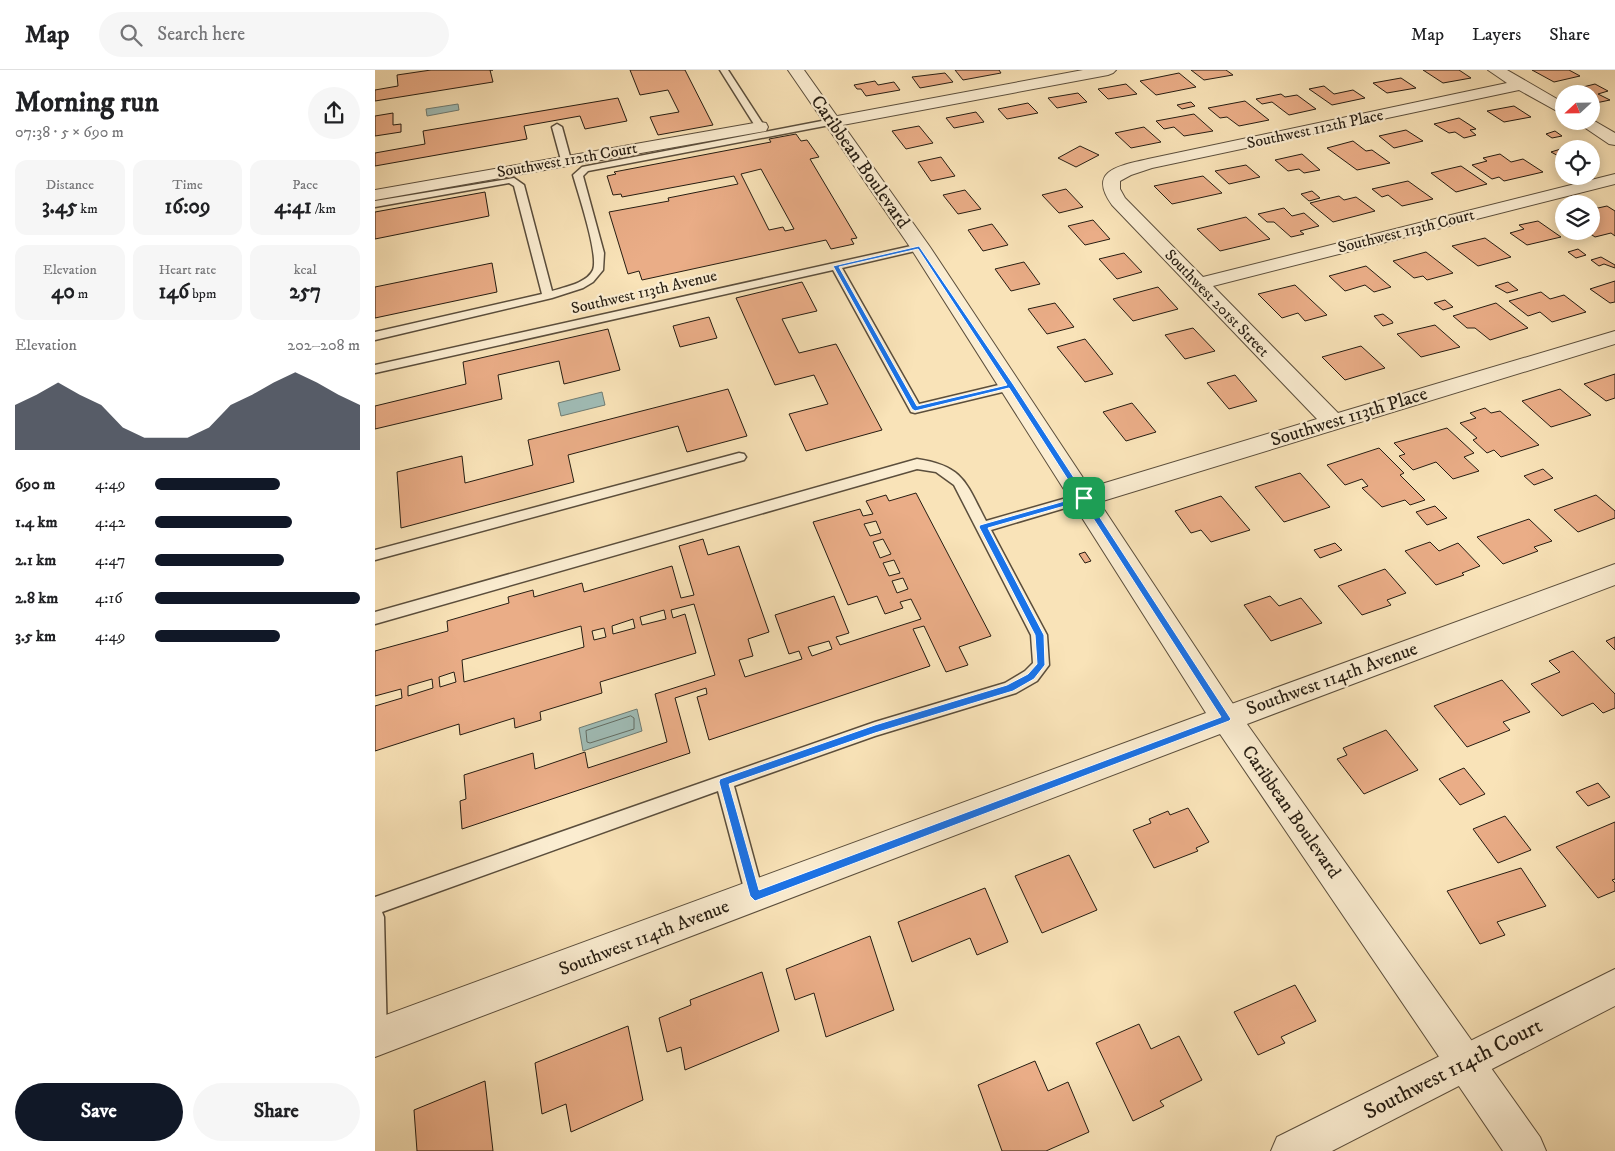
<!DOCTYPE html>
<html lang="en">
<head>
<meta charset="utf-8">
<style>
	body { margin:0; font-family:"IM FELL DW Pica",serif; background:#f6f6f6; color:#202124; height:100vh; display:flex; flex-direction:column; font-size:19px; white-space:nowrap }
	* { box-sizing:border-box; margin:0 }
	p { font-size:16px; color:#757577 }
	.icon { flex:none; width:28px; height:28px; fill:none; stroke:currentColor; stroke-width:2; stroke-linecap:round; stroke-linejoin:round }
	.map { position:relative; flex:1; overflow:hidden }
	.sheet { display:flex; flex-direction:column; background:#fff; width:375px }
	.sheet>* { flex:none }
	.needle { width:32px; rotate:248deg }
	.buttons { position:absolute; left:1180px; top:15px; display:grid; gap:10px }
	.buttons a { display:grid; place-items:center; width:45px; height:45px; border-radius:50%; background:#fff; box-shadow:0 2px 12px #0003; font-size:25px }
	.pin { position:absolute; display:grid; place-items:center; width:42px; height:42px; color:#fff; margin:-21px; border-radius:10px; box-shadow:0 2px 8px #0006 }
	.round { display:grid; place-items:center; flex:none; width:52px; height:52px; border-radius:26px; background:#f6f6f6 }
	.summary { display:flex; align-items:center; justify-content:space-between; height:85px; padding:0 15px }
	h1 { font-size:28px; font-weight:700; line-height:38px }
	.stats { display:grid; grid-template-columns:repeat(3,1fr); gap:8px; height:85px; padding:5px 15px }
	.stats div { display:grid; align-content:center; border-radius:12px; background:#f6f6f6; text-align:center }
	.stats b { font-size:21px; font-weight:700 }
	.stats small { font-size:14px; font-weight:400 }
	.stats p { font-size:14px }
	.chart { height:140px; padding:10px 15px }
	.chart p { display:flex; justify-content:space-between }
	.chart svg { width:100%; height:90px; margin-top:5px; fill:#111827; opacity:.7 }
	.action { display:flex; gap:10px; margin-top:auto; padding:10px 15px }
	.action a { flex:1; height:58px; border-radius:30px; background:#111827; color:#fff; font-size:20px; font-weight:700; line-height:58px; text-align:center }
	.action a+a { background:#f6f6f6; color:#202124 }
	ul { padding:0 15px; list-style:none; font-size:16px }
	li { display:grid; grid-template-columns:80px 60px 1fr; align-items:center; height:38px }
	li i { height:12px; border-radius:6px; background:#111827 }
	header { display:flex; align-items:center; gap:30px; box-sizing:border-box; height:70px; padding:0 25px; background:#fff; border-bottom:1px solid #e0e0e0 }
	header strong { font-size:24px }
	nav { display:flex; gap:28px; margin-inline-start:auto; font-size:18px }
	.search { width:350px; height:45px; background:#f6f6f6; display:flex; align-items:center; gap:12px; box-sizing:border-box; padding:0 18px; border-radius:28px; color:#757577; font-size:19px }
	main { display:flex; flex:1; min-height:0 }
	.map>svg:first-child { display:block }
	.water { fill:#a0bdb7; stroke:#6f7d75 }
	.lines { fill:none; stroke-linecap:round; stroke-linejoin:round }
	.shore { stroke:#636d64; stroke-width:1 }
	.building { fill:#eaad87; stroke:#261d12; fill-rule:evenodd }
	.service-casing { stroke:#5b4e3c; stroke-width:3 }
	.minor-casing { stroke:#5b4e3c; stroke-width:2 }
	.tertiary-casing { stroke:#5b4e3c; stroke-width:2 }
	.service { fill:#fbedd1; fill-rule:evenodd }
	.minor { fill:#fbedd1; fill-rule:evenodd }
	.tertiary { fill:#fbedd1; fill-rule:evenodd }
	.route { fill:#1a73e8; stroke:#fff; fill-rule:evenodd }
	.labels { text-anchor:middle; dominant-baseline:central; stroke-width:4.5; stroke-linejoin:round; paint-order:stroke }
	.far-street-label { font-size:16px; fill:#261d12; stroke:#fbedd1 }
	.street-label { font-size:19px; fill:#261d12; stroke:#fbedd1 }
	.near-street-label { font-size:22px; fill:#261d12; stroke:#fbedd1 }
</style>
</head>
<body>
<header>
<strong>Map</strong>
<div class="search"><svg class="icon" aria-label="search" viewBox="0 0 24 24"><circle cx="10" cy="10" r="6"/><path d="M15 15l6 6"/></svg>Search here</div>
<nav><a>Map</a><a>Layers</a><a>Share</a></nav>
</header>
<main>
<section class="sheet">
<div class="summary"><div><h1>Morning run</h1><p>07:38 · 5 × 690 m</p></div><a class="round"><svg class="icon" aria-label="share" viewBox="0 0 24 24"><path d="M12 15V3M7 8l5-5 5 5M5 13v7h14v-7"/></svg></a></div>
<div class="stats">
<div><p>Distance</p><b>3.45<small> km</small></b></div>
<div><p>Time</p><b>16:09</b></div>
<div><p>Pace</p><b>4:41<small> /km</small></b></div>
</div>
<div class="stats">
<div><p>Elevation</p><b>40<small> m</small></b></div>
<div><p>Heart rate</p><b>146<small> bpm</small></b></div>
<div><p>kcal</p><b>257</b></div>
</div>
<div class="chart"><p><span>Elevation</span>202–208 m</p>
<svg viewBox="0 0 160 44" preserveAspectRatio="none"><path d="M0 44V22L10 17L20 11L30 17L40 22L50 33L60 38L70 38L80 38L90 33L100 22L110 17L120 11L130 6L140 11L150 17L160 22V44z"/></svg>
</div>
<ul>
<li><b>690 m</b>4:49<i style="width:61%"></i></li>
<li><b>1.4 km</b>4:42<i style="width:67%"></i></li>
<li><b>2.1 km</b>4:47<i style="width:63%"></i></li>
<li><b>2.8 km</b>4:16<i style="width:100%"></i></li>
<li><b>3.5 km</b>4:49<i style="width:61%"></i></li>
</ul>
<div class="action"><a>Save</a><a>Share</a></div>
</section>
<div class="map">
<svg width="1240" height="1081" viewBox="0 0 1240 1081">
	<rect width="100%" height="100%" fill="#f9e3b8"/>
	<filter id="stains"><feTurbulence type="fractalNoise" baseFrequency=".004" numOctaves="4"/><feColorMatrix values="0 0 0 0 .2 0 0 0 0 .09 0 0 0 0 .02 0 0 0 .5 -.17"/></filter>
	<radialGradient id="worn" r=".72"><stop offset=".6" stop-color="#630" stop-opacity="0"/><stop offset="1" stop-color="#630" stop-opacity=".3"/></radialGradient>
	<g class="water">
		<polygon points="83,34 84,40 52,46 51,39"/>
		<polygon points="227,322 230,335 186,346 183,333"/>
		<polygon points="262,639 267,661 208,681 204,658"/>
	</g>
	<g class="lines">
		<polygon class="shore" points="256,646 259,648 259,659 215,673 212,672 211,661"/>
	</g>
	<g class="building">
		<polygon points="56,0 118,0 115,0 118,12 0,31 0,20 23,16 22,5"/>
		<polygon points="255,0 310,0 338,55 283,65 275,47 304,42 293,20 265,25"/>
		<polygon points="580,0 624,0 626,3 588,10"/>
		<polygon points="816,0 851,0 858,5 829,10"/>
		<polygon points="1048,0 1084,0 1096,8 1068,13"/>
		<polygon points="1157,0 1194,0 1205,6 1179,12"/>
		<polygon points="570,3 578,12 545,18 537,7"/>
		<polygon points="804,3 821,17 781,25 765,11"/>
		<polygon points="1026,8 1041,18 1012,23 998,13"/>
		<polygon points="500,11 503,15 519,12 525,20 491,26 486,19 482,19 479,15"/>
		<polygon points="751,14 762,24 733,29 723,19"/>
		<polygon points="1220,14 1233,21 1223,24 1235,30 1216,34 1216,24 1198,24 1192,21"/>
		<polygon points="949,16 959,24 978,20 990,28 957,35 934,19"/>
		<polygon points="703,23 712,32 682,38 673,28"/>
		<polygon points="906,24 910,27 922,25 941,39 914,45 897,32 887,34 881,29"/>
		<polygon points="243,28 252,51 210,59 205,46 149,56 152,69 0,96 0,83 50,74 48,61"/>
		<polygon points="870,31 894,50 864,56 852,47 845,48 833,38"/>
		<polygon points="816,32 820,36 807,39 802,35"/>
		<polygon points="653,33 663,43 632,49 623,39"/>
		<polygon points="1139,36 1156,47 1129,52 1112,41"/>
		<polygon points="601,42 609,52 579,58 571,48"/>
		<polygon points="18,43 18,55 26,54 26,62 0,66 0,46"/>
		<polygon points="819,44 838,61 809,66 799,57 789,59 781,51"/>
		<polygon points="1084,48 1101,59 1095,60 1101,65 1089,68 1080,62 1074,63 1059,54"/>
		<polygon points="544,56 558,73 531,79 517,61"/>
		<polygon points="769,57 786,72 756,78 740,63"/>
		<polygon points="1031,60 1048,71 1019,78 1004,66"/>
		<polygon points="1180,61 1187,66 1177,68 1171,64"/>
		<path d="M421 64 426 71 432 70 444 87 435 89 482 168 476 169 479 174 456 179 451 170 267 210 264 201 253 204 234 142 294 131 293 128 363 114 359 106 247 127 246 124 238 125 232 106 241 104 239 102 396 72 394 69ZM386 99 419 159 410 161 408 157 394 160 366 104Z"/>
		<polygon points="978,71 991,81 997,80 1015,93 982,100 952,78"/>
		<polygon points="1202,74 1210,79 1189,79 1189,89 1176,82"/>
		<polygon points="705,76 724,85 701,97 683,88"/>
		<polygon points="927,84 945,100 929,103 924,99 913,101 900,90"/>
		<polygon points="1125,84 1136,92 1148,89 1168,102 1129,111 1124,107 1117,109 1097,95 1112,91 1108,88"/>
		<polygon points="566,87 580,106 556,111 543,92"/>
		<polygon points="871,95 885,107 854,114 840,101"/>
		<polygon points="1086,96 1112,114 1081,122 1056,103"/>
		<polygon points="828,106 847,123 797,134 779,116"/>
		<polygon points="1033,111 1058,129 1027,136 1013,125 1007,127 997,119"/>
		<polygon points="691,119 708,137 684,143 667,125"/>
		<polygon points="590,120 606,139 583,144 568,125"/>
		<polygon points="937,121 945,128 934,131 926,124"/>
		<polygon points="110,122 114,146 0,169 0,142"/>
		<polygon points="964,126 969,130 981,127 1000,141 958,152 935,133"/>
		<polygon points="1216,134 1223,138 1232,136 1240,141 1240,166 1236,163 1220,167 1211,161 1216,161"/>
		<polygon points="909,138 917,146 929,143 944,156 925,161 929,164 916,167 899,152 892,152 883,144"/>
		<polygon points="871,147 895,169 845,181 822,159"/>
		<polygon points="718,150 735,169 710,175 693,156"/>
		<polygon points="1163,151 1186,167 1152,175 1135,163 1149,159 1144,155"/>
		<polygon points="617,154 633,175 608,181 593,160"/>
		<polygon points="1110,168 1136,187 1103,196 1077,176"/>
		<polygon points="1203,179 1211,185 1201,188 1193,182"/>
		<polygon points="1051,182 1078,203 1052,210 1048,206 1039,208 1018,191"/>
		<polygon points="749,183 767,202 742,209 724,189"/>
		<polygon points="1226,187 1240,195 1240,198 1229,194 1224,196 1216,190"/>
		<polygon points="649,192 665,214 636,221 620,199"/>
		<polygon points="117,193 122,222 0,248 0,217"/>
		<polygon points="991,196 1016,217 999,222 990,215 970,221 954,206"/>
		<polygon points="1240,211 1240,232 1235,233 1215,219"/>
		<polygon points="427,212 442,241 407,249 424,283 461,274 507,360 431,381 414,344 453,334 439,305 400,315 361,228"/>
		<polygon points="1133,212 1143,220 1132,223 1120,216"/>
		<polygon points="920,215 952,245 930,251 923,243 907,248 883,224"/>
		<polygon points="783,217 803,239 758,251 738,229"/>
		<polygon points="1166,222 1175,229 1189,225 1211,242 1177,252 1165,242 1153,246 1134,231"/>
		<polygon points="1070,230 1078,237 1068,240 1059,233"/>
		<polygon points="680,233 699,257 672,264 653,239"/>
		<polygon points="1121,233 1153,258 1115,270 1100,258 1092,258 1078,246"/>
		<polygon points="1008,244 1017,251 1018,253 1008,256 999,246"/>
		<polygon points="334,247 342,268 305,277 298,256"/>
		<polygon points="1060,255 1085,277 1046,287 1022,264"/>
		<polygon points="818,258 840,281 810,289 790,265"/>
		<polygon points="233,259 245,300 189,314 184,291 123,305 127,329 0,359 0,336 91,314 88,292"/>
		<polygon points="710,269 738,304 710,312 682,277"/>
		<polygon points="986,276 1010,298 970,310 947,287"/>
		<polygon points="1240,304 1240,328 1231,331 1209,314"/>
		<polygon points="860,305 882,331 854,339 832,313"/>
		<polygon points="353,319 372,366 312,382 303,356 193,385 199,412 26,458 22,402 87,386 90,413 158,395 153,370"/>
		<polygon points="1185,319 1216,345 1176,357 1147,331"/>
		<polygon points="757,333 781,362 751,371 728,342"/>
		<polygon points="1110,338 1116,343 1125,341 1164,375 1126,387 1119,380 1112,383 1098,370 1102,368 1085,353 1101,348 1095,343"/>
		<polygon points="1072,358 1099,383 1089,387 1104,401 1078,409 1061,392 1038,400 1024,386 1030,384 1019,373"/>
		<polygon points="1004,378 1029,403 1025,405 1050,430 1035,435 1030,430 1007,437 987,418 993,416 987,409 970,415 952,395"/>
		<polygon points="1168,399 1178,408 1159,415 1149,406"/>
		<polygon points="925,403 955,437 909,452 880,417"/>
		<path d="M541 423 616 566 584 577 593 595 571 602 549 556 538 559 555 596 334 670 322 627 332 624 331 618 300 628 315 683 87 759 85 731 91 729 89 705 158 683 160 699 210 682 213 698 292 672 280 624 340 605 319 534 296 540 298 548 310 544 321 583 225 612 227 623 165 642 166 650 140 658 139 648 85 665 84 654 0 681V636L27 628 26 619 0 626V581L73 561 72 551 134 533 133 527 158 520 159 527 207 513 209 522 297 496 306 528 319 525 304 476 328 469 333 485 364 476 394 562 373 569 378 586 364 590 370 607 427 589 424 581 414 584 400 545 459 526 474 563 461 567 465 575 546 549 536 529 525 532 528 538 510 544 502 526 473 535 438 452 485 439 488 446 498 444 491 431 511 425 514 431ZM501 451 506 463 495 466 489 454ZM508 469 516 484 505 488 498 472ZM519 490 525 503 514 506 508 493ZM528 508 533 519 522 523 517 511ZM289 540 291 549 267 555 265 547ZM258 549 260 558 238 564 237 556ZM206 556 209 577 89 612 87 590ZM229 558 231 567 219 570 217 561ZM454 571 457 579 437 586 433 577ZM79 602 81 612 65 617 64 607ZM57 609 58 618 33 626V616Z"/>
		<polygon points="1221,425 1240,441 1240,448 1203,462 1179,440"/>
		<polygon points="846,426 875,460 836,472 826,460 816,463 800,441"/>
		<polygon points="1060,436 1072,448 1052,455 1041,442"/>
		<polygon points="1154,449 1177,471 1159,477 1163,481 1128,494 1102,467"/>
		<polygon points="1055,472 1064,481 1083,473 1105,496 1087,503 1089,505 1061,515 1030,481"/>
		<polygon points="960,473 967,480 945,488 939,480"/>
		<polygon points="710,482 716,491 710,493 704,484"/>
		<polygon points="1010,499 1031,523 1012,530 1016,535 987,545 963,516"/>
		<polygon points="895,526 904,536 926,528 947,553 896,571 869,535"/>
		<polygon points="1240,567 1240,580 1231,571"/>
		<polygon points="1198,581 1240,624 1240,638 1228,643 1218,633 1187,646 1156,614 1185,602 1174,591"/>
		<polygon points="1127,610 1155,642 1128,652 1135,660 1092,677 1059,636"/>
		<polygon points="1011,660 1043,700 989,724 962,689 972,685 968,678"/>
		<polygon points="1089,698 1110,724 1085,735 1064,709"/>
		<polygon points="1223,713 1235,727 1213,736 1201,722"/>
		<polygon points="813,738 834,772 821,778 823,781 779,798 758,760 776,753 774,749 793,741 795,745"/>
		<polygon points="1130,746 1156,780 1123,793 1098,759"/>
		<polygon points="1240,752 1240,809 1237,810 1240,813 1240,821 1223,828 1181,777"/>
		<polygon points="694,785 722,840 667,863 640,806"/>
		<polygon points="1146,798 1171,836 1122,852 1130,865 1105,874 1072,821"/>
		<polygon points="610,818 633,872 602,885 595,868 537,892 523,852"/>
		<polygon points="495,866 519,940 451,967 439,923 420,930 411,899"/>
		<polygon points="387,902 404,961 310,1000 306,977 292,982 284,948 316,935 315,930"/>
		<polygon points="920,915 941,951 906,967 910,973 883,985 859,942"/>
		<polygon points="764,954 776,979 804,966 827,1010 785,1031 789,1036 758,1051 721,973"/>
		<polygon points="253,956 268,1030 196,1062 191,1034 167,1044 160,993"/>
		<polygon points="660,991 673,1021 693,1012 714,1062 671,1081 627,1081 603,1015"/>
		<polygon points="110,1011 118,1081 42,1081 39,1040"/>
	</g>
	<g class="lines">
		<g class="service-casing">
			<g id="service">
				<polygon points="345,0 353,0 390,57 388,59 382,59"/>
				<path d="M457 49 460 50V54L213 101 208 106 229 183 228 200 218 212 208 218 177 228 0 270V262L167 224 139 116 134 113 0 137V131L139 108 149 115 177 221C190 217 212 213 218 200 224 185 203 123 198 105L207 97Z"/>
				<polygon points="182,54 187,57 196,90 194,92 191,93 186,90 177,57"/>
				<polygon points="545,174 549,175 550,177 549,179 467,198 544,334 636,312 640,313 642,316 640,319 540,343 536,342 458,200 0,303 0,295"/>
				<polygon points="364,383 369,384 371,387 369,390 0,490 0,480"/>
				<path d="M542 389C589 396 591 413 611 451L709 423 714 425 716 428 714 431 616 460 672 565 674 595 662 611 641 623 500 666 359 716 389 826 387 832 380 835 373 832 371 826 343 721 7 842 9 847 12 968 9 975 0 977V827L500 652 630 613 650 601 658 593 656 565 579 415 561 402 542 399 0 554V542Z"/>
			</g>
		</g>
		<g class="minor-casing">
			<g id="minor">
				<polygon points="708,0 741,0 738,3 733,5 457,57 451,56 449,52 451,48 457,47"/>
				<path d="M1113 0H1132L1189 33V45L1144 20 777 98 756 105 745 111V119L750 128 828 207 1240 104V114L838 216 963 343 1240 261V274L718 434 709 437 700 434 697 428 700 422 942 349 737 135C712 100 744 96 773 89L1132 13Z"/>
				<polygon points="1216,49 1240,63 1240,75 1234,74 1200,51 1216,51"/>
				<polygon points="385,52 391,53 393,57 391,61 0,130 0,120"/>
				<polygon points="1240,494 1240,515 851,662 840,658 836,649 840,640"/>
				<polygon points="1240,899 1240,936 957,1081 896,1081 902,1067"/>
			</g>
		</g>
		<g class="tertiary-casing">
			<polygon id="tertiary" points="413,0 429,0 555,177 862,640 1165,1067 1171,1081 1128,1081 845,664 0,987 0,949 831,643 535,177"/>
		</g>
		<use href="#service" class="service"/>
		<use href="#minor" class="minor"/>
		<use href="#tertiary" class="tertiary"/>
	</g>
	<path class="route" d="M544 176 638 314 856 649 854 651 380 831 375 826 344 712 345 709 500 655 632 615 653 604 662 594 660 565 604 457 605 455 704 427 634 318 540 341 537 339 458 196ZM543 179 632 315 542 336 464 197ZM707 431 846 647 384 820 354 714 500 663 638 621 659 609 670 595 669 565 613 458Z"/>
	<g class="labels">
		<g class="far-street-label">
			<text transform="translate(940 59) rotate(-12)">Southwest 112th Place</text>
			<text transform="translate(192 90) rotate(-10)">Southwest 112th Court</text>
			<text transform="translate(1031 161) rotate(-14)">Southwest 113th Court</text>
			<text transform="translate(269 222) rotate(-13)">Southwest 113th Avenue</text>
			<text transform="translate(842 233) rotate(46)">Southwest 201st Street</text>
		</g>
		<g class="street-label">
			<text transform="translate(485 92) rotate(55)">Caribbean Boulevard</text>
			<text transform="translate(974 347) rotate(-17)">Southwest 113th Place</text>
			<text transform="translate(957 609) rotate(-20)">Southwest 114th Avenue</text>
			<text transform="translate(916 742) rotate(55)">Caribbean Boulevard</text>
			<text transform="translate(269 868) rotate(-21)">Southwest 114th Avenue</text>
		</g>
		<g class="near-street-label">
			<text transform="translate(1078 999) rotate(-27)">Southwest 114th Court</text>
		</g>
	</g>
	<rect width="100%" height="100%" filter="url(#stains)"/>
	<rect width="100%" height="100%" fill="url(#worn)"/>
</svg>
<div class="buttons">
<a><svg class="needle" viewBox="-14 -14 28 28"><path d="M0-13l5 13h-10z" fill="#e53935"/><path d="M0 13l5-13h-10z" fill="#757577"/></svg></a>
<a><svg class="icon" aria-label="locate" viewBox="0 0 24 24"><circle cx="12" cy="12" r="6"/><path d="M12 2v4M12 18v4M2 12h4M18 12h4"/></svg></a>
<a><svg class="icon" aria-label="layers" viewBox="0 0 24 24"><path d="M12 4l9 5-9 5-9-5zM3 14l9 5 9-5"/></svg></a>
</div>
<div class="pin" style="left:709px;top:428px;background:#1e9e55"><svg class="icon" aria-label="arrive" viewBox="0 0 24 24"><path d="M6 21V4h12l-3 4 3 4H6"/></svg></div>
</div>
</main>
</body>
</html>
